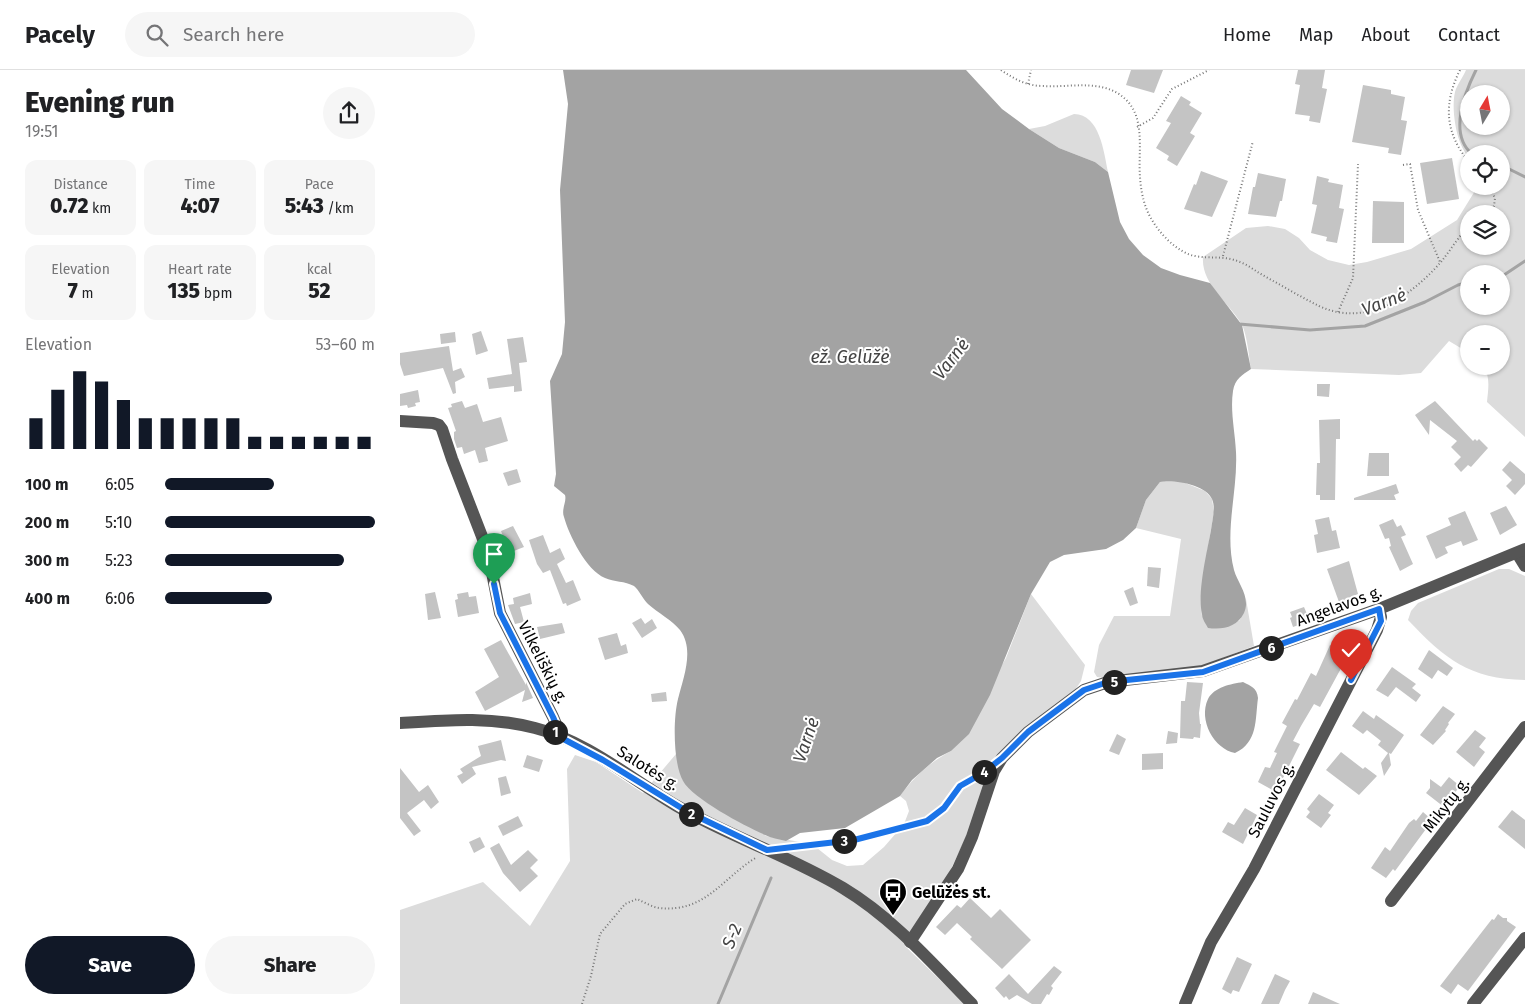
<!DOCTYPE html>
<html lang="en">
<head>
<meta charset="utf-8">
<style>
	body { margin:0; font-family:"Fira Sans",sans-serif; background:#f6f6f6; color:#202124; height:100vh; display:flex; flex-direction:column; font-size:19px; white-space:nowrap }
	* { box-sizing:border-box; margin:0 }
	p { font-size:16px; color:#757577 }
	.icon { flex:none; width:28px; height:28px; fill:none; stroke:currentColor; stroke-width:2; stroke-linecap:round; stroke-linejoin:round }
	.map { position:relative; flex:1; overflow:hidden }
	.panel { display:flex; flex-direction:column; background:#fff; width:400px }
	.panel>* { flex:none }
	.needle { width:32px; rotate:10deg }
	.buttons { position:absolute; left:1060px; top:15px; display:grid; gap:10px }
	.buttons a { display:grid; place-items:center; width:50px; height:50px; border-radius:50%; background:#fff; box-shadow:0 1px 4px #0004; font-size:25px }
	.pin { position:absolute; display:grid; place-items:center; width:42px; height:42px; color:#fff; margin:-51px -21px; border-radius:50% 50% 50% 0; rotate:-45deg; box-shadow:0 0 5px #0007 }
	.pin .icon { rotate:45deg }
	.km { position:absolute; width:25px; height:25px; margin:-12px; border-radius:50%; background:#222; color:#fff; font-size:14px; line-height:25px; text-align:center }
	.round { display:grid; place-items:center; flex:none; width:52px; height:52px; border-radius:26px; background:#f6f6f6 }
	.overview { display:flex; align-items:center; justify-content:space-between; height:85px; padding:0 25px }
	h1 { font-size:28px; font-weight:800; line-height:38px }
	.metrics { display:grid; grid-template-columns:repeat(3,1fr); gap:8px; height:85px; padding:5px 25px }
	.metrics div { display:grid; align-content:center; border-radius:12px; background:#f6f6f6; text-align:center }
	.metrics b { font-size:21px; font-weight:800 }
	.metrics small { font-size:14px; font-weight:400 }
	.metrics p { font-size:14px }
	.chart { height:140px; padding:10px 25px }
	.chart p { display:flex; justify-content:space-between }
	.chart svg { width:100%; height:90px; margin-top:5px; stroke:#111827; stroke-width:6 }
	.action { display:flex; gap:10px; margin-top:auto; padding:10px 25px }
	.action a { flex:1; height:58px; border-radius:30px; background:#111827; color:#fff; font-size:20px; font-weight:800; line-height:58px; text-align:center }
	.action a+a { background:#f6f6f6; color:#202124 }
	ul { padding:0 25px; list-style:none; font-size:16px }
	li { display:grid; grid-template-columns:80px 60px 1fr; align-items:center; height:38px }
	li i { height:12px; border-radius:6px; background:#111827 }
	header { display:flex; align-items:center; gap:30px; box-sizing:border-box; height:70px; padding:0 25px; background:#fff; border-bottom:1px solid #e0e0e0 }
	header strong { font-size:24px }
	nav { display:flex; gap:28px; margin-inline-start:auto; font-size:18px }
	.search { width:350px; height:45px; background:#f6f6f6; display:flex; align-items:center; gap:12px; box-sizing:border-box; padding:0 18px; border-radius:28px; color:#757577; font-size:19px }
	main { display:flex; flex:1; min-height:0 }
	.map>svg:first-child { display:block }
	.green { fill:#dcdcdc; fill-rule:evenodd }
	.water { fill:#a3a3a3 }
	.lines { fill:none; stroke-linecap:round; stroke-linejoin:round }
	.stream { stroke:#a3a3a3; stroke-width:3 }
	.building { fill:#c4c4c4 }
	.path { stroke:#777; stroke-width:2; stroke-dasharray:1 2.5; stroke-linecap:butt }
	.minor { stroke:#555; stroke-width:12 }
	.route-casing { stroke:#fff; stroke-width:10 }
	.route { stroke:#1a73e8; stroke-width:6 }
	.labels { text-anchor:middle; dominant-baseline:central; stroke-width:4; stroke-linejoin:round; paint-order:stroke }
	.street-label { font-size:16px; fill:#000; stroke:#fff }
	.poi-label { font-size:16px; font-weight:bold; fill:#000; stroke:#fff; text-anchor:start }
	.water-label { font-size:18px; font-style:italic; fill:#444; stroke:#fff }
</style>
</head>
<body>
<header>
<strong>Pacely</strong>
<div class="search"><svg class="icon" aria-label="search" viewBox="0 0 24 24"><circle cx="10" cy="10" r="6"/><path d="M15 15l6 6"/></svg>Search here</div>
<nav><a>Home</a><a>Map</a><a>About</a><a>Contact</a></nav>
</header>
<main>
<section class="panel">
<div class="overview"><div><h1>Evening run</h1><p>19:51</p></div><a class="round"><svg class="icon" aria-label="share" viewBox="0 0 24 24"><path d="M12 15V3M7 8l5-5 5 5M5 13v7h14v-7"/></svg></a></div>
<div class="metrics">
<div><p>Distance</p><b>0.72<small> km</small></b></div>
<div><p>Time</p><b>4:07</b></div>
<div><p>Pace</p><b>5:43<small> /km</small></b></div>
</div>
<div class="metrics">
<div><p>Elevation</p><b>7<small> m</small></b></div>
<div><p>Heart rate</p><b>135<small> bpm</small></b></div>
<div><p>kcal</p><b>52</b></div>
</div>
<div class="chart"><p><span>Elevation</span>53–60 m</p>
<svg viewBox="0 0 160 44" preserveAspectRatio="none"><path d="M5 44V29M15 44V15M25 44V6M35 44V11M45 44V20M55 44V29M65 44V29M75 44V29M85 44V29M95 44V29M105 44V38M115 44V38M125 44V38M135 44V38M145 44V38M155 44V38"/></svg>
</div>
<ul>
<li><b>100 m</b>6:05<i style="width:52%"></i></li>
<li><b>200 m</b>5:10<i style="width:100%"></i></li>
<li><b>300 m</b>5:23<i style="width:85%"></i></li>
<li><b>400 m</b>6:06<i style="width:51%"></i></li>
</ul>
<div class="action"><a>Save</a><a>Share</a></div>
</section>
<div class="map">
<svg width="1125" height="934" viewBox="0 0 1125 934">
	<rect width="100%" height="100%" fill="#fff"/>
	<g class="green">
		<path d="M1066 0H1125V367L1087 332C1088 320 1091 307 1083 296H1101V264H1069V283L1049 271 1021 303 999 305 851 299C849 287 847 263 841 253 828 232 801 214 803 187L846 158 868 156 885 159 899 168 910 180 928 190 949 195 967 192 1011 179 1057 150 1078 116H1101V84H1069V87C1056 75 1051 38 1055 22 1057 15 1063 7 1066 0ZM1069 24H1101V56H1069ZM1069 144H1101V176H1069ZM1069 204H1101V236H1069Z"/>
		<path d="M674 44C700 44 704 83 708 102L695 92 659 78 629 59 645 56Z"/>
		<polygon points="769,410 783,412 805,421 812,429 814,442 806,489 801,534 802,546 839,551 844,542 846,529 854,576 799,597 704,608 697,607 694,602 699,575 714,546 770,546 781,469 736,458 746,430 760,412"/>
		<path d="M1099 499H1109L1125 506V610C1069 609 1045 589 1008 550L1011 541 1018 533Z"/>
		<path d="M631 524 685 595 681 611 672 625 597 685 567 765 549 803 505 876 565 934H0V840L83 812 130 856 170 791 167 699 175 685 196 692 243 723 276 684 283 711 366 766 412 774 432 790 447 796 463 795 484 777 504 754 509 741 506 731 500 726C514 707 530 692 551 681L606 588Z"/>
	</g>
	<g class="water">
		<path d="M163 0H566L602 39 629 59 659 78 695 92 708 102 720 152 729 169 743 185 761 198 780 205 810 213 842 255 851 299C842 305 835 309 833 321 830 341 835 361 836 382 838 421 824 461 834 500 838 514 851 527 844 543 837 557 823 560 808 558 806 554 802 549 802 544 797 523 807 482 811 460 812 451 816 438 812 429 806 415 774 409 760 412L746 430 736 458 723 470 706 479 664 485 650 492 631 524 590 625 569 664 551 681 537 688 512 710 500 726 445 758 400 763 386 771C379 769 371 768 365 765 345 756 293 729 283 711 273 693 273 649 278 629 283 608 295 580 280 560 272 550 258 543 248 534 243 529 239 520 234 516 225 511 214 512 205 508 186 500 169 465 164 447 161 439 167 432 165 425L154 416 156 404 150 311 162 284 165 252 160 120 168 34Z"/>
		<path d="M843 612C851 616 857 618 858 628 855 650 858 672 835 683 814 679 798 650 808 629 814 617 831 614 843 612Z"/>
	</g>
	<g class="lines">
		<g class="stream">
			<path d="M1072 84C1048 64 1065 22 1076 0"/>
			<polyline points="1101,95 1125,107"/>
			<polyline points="1101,207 1125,191"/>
			<polyline points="839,254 910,260 965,256 1025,232 1058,215 1069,212"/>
			<polyline points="318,934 371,808"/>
		</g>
	</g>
	<g class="building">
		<polygon points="731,0 763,0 754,23 726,15"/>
		<polygon points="898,0 925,0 922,18 927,19 920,53 909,51 910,46 895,44 900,15 895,14"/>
		<polygon points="963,15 991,20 991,24 1005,27 1001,50 1007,51 1001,85 988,83 989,78 952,72"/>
		<polygon points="781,26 791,32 789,35 802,43 790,63 795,66 777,96 767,90 769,86 756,78 771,53 766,51"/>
		<polygon points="1052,88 1059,129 1027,134 1020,93"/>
		<polygon points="801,101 828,111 812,147 784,139 794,114 796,115"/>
		<polygon points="858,103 886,109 882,131 880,131 876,147 848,144 853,117 855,117"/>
		<polygon points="917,106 929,109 928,112 943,115 939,138 944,139 937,173 926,171 927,167 911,163 917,135 912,134"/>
		<polygon points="973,131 1004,132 1004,173 972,173"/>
		<polygon points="81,261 88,281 76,285 72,264"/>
		<polygon points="55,262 56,272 41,274 40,264"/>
		<polygon points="123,267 127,292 119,293 122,321 114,322 114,316 89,319 87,308 112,304 107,269"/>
		<polygon points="49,276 53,301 61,298 65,307 55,312 56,323 53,324 43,298 4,306 0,294 0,283"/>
		<polygon points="917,314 930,314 929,327 917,326"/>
		<polygon points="18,320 20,332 15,333 16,336 8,338 7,335 0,336 0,324"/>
		<polygon points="62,331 65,338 77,334 83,352 101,347 108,371 85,378 88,391 79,393 75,380 64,384 62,377 57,378 54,369 54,362 56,361 48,338 52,337 51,334"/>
		<polygon points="1035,331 1073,371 1075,369 1077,371 1079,369 1088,378 1071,397 1068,395 1061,402 1054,394 1061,387 1051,377 1057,371 1030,350 1029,365 1015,345"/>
		<polygon points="940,349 940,369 936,369 935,430 920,430 920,425 916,425 917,393 920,393 919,350"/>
		<polygon points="969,383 989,383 989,406 967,406"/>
		<polygon points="1110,391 1125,404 1125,414 1115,425 1106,416 1112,410 1102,400"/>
		<polygon points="117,399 121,412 108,416 103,403"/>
		<polygon points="996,414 999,423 994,425 996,430 954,430 954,428"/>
		<polygon points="1106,436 1117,455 1100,465 1090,443"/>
		<polygon points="1065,441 1078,470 1063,476 1061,471 1045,477 1048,483 1036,489 1026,466 1051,455 1048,448"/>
		<polygon points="929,447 932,461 936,460 940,478 917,483 914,465 918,464 915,450"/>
		<polygon points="993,449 997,457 1001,455 1006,465 1001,467 1013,494 1000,501 989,477 991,476 989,468 985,469 979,455"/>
		<polygon points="113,456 124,477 101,486 97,475 105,471 101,461"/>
		<polygon points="143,465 150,483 160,478 165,489 157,494 166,513 173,510 181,530 167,536 166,533 163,534 150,500 143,503 137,494 129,470"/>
		<polygon points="949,491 958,524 939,532 927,499"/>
		<polygon points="748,497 761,498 759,518 747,516"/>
		<polygon points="733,517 738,533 730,536 724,521"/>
		<polygon points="35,522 41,548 28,550 25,524"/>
		<polygon points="68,522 69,527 76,526 79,543 58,547 55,530 58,529 57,524"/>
		<polygon points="130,523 132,534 120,537 124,552 115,554 108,535 114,534 113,528"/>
		<polygon points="904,537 910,551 893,557 890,548 892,547 890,542"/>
		<polygon points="241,548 245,554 252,549 257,558 242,568 232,553"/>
		<polygon points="162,553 165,563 140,569 137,557"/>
		<polygon points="217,563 221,576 226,574 228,583 205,590 198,568"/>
		<polygon points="101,570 126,615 126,612 133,628 122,632 125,620 85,641 75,622 99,607 84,579"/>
		<polygon points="930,575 944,583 941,589 945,591 920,637 914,634 901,656 893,671 900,674 876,722 858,712 865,697 870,698 877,683 874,682 887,656 882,653 895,629 897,630 911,603 916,606"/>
		<polygon points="1029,580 1053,598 1047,606 1038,600 1032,609 1018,599"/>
		<polygon points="992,597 1016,614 1012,618 1021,625 1016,632 996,617 988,627 976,620"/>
		<polygon points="787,612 803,613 799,643 800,654 801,654 800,668 794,667 793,669 780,668 781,631 785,631"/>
		<polygon points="266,622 267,631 252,632 251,624"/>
		<polygon points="1043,636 1055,644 1048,653 1049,654 1045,660 1046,661 1033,675 1020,665"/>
		<polygon points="963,641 974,649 976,645 1004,665 991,684 989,683 991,695 984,706 981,693 988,683 978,675 981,671 967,660 963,664 952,656"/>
		<polygon points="1075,660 1086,668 1079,677 1085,682 1074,697 1056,682"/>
		<polygon points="768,661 778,663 777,673 766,674"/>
		<polygon points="717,664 726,669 719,685 709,681"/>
		<polygon points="101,670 106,691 101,690 72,697 76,704 62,714 57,706 63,703 60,699 81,686 78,676"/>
		<polygon points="941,682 963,699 965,697 977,706 959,725 926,700"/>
		<polygon points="763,683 763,699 742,700 742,684"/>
		<polygon points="127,685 143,690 139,702 123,697"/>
		<polygon points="0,698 19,722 28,715 39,732 31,739 24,730 7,743 21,761 14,766 0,748"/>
		<polygon points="106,706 111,723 101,726 98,708"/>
		<polygon points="1049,707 1060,716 1044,737 1026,723 1030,718 1030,709 1041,717"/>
		<polygon points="919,724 934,735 928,743 931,745 921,758 906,747 910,742 907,739"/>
		<polygon points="845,738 857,745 843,774 822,762 828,752 834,755"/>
		<polygon points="1112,740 1125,750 1125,779 1098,757"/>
		<polygon points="1023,742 1031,749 1024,757 1026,759 995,801 993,799 986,808 971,798 985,777 990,781 1009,753 1014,749 1016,751"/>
		<polygon points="118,746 123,756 103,766 98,756"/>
		<polygon points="80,767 85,777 74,783 69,772"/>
		<polygon points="99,773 111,795 128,780 138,790 130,798 138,806 120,822 103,803 90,778"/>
		<polygon points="570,828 591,848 600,839 631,870 602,899 570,869 572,867 557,853 545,865 536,857 557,835 561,838"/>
		<polygon points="1098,844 1103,848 1107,848 1107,851 1116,857 1068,921 1058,914 1051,924 1040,916 1092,849 1094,850"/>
		<polygon points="837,887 852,894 839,922 833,920 831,924 822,919"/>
		<polygon points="654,896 662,902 651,916 653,918 649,925 647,924 641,934 632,934 617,925 609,930 606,926 604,928 595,918 609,904 628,924"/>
		<polygon points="875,904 890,911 885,920 879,934 861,934"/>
		<polygon points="913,922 940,934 908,934"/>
	</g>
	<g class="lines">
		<g class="path">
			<path d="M601 0C614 9 627 16 643 16 672 18 707 7 729 33 745 52 738 85 740 107 741 122 744 137 752 150 760 164 778 183 795 186 811 189 823 185 840 192 846 194 853 199 859 203 879 214 899 226 919 236 966 258 1010 227 1041 192 1050 181 1058 167 1069 156"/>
			<path d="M1060 0C1043 34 1045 63 1069 92"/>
			<polyline points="628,14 631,0"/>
			<polyline points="737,57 753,48 772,19 809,0"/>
			<polyline points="1003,95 1010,94 1018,140 1040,192"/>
			<polyline points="1086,144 1094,136 1095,128 1089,116"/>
			<polyline points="823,186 853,71"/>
			<polyline points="938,242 953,208 958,94"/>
			<polyline points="392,778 455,769 527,751 544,738 560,716 581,704"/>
			<path d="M182 934 191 906 200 864 225 834 237 829C244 832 252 837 259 838 306 843 322 808 357 787"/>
		</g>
		<g class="minor">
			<polyline points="0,351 33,353 39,355 42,359 52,389 88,482 100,543 153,647 156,654 154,664"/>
			<polyline points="1117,483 1125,496"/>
			<path d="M0 653C46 650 90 646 135 658 187 671 231 709 277 736 330 767 390 786 443 818 493 848 532 893 572 934"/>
			<polyline points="991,831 1125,657"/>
			<polyline points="510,872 558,799 572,767 594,701 602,688 628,662 684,620 708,612 803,601 979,539 1125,479"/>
			<polyline points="785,934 811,872 854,799 977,560 981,547 979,539"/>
			<polyline points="1073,934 1125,868"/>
		</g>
	</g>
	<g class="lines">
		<g class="route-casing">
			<polyline id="route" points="94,514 100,543 153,647 156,654 154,664 203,690 288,742 367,780 454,770 527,751 544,738 560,716 583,703 602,688 628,662 684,620 708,612 803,602 979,539 981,551 951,610"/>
		</g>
		<use href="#route" class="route"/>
	</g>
	<defs>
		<g id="bus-pin" transform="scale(1.4375)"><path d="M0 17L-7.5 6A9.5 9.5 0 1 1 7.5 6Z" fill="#000" stroke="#fff"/><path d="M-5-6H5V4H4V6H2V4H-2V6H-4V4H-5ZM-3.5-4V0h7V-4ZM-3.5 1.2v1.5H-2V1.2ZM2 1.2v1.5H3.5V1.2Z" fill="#fff"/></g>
	</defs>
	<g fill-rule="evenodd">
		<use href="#bus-pin" x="493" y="822"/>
	</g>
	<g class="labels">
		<g class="street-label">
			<text transform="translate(939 536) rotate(-20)">Angelavos g.</text>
			<text transform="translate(143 592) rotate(63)">Vilkeliškių g.</text>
			<text transform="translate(248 698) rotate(32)">Salotės g.</text>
			<text transform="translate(871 730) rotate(-63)">Sauluvos g.</text>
			<text transform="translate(1046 735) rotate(-52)">Mikytų g.</text>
		</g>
		<g class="poi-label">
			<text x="512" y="822">Gelūžės st.</text>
		</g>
		<g class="water-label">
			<text transform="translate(984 232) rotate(-21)">Varnė</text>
			<text x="450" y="287">ež. Gelūžė</text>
			<text transform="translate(551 289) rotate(-52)">Varnė</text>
			<text transform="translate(406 670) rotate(-71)">Varnė</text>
			<text transform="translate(332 866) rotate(-67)">S-2</text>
		</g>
	</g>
</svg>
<div class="buttons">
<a><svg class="needle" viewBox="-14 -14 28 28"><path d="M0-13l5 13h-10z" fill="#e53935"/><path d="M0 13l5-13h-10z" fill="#757577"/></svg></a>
<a><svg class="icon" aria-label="locate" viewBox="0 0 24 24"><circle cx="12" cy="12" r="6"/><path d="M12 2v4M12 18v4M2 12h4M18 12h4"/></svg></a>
<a><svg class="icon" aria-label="layers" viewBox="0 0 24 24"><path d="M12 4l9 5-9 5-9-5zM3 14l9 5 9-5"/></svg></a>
<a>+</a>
<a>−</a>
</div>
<div class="pin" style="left:94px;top:514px;background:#1e9e55"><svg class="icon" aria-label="arrive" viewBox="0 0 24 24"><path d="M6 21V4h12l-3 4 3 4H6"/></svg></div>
<div class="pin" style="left:951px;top:610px;background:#d93025"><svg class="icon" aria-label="check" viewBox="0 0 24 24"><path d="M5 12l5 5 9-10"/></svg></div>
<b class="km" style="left:155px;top:662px">1</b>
<b class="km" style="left:291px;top:744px">2</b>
<b class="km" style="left:444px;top:771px">3</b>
<b class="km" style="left:584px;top:702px">4</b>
<b class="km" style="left:714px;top:612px">5</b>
<b class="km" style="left:871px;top:578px">6</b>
</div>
</main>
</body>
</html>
